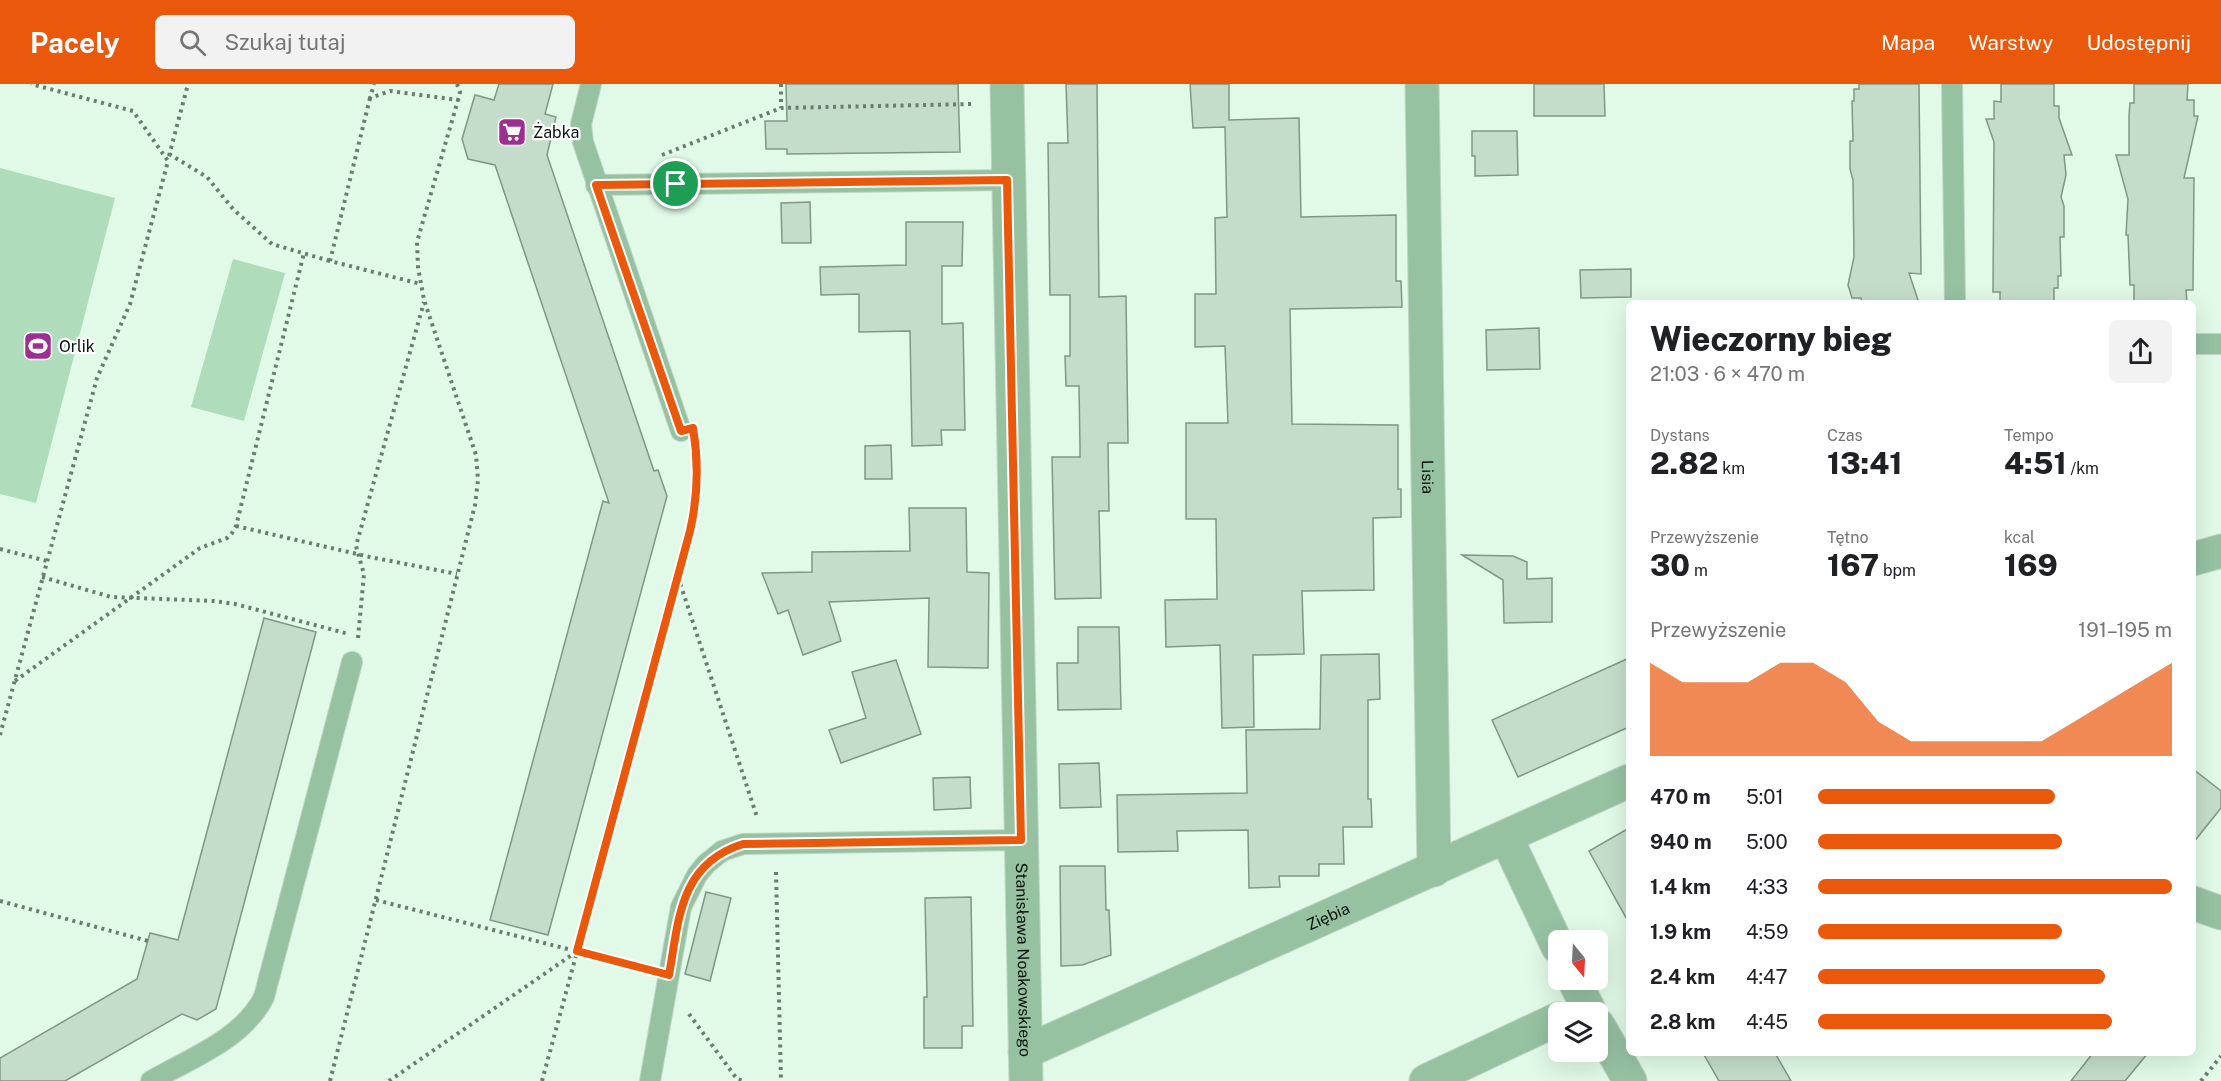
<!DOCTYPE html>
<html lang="pl">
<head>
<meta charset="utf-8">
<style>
	body { margin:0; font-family:"Public Sans",sans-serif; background:#f2f2f2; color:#202124; height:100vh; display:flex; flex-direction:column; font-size:22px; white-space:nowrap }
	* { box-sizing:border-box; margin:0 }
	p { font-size:20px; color:#757577 }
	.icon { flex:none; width:33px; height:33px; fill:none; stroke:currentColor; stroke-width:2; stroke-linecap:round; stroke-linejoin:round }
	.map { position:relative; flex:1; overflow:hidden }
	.sheet { position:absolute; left:1626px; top:216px; width:570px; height:756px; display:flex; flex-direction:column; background:#fff; border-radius:9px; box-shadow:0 6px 24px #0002 }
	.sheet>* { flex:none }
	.needle { width:39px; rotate:162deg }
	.fabs { position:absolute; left:1548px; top:846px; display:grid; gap:12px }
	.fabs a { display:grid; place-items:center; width:60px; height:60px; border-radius:9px; background:#fff; box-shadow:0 6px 24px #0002; font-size:30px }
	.pin { position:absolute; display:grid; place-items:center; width:51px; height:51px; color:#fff; margin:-26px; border:3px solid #fff; border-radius:50%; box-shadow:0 2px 6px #0007 }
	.round { display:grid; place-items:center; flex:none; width:63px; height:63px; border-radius:9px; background:#f2f2f2 }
	.headline { display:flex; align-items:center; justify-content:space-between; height:102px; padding:0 24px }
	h1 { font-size:33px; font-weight:800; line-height:45px }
	.figures { display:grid; grid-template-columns:repeat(3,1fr); gap:9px; height:102px; padding:6px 24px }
	.figures div { display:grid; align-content:center }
	.figures b { font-size:30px; font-weight:800 }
	.figures small { font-size:16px; font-weight:400 }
	.figures p { font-size:16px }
	.chart { height:168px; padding:12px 24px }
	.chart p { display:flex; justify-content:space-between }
	.chart svg { width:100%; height:108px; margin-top:6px; fill:#ea580c; opacity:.7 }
	ul { padding:0 24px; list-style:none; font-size:20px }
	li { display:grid; grid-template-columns:96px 72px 1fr; align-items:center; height:45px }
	li i { height:15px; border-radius:8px; background:#ea580c }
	header { display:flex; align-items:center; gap:36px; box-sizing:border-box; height:84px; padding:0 30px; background:#ea580c; color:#fff }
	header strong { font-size:28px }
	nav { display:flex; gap:33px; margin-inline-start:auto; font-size:21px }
	.search { width:420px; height:54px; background:#f2f2f2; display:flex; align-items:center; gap:15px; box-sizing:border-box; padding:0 21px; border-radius:9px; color:#757577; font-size:22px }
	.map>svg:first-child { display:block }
	.green { fill:#afdcbb }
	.building { fill:#c4ddca; stroke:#7f9785; stroke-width:1.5 }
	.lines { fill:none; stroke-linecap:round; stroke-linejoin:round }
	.service-casing { stroke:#bed5c4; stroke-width:22 }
	.minor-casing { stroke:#bed5c4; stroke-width:35 }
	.path { stroke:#6b7c6f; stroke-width:4; stroke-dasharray:3 4.5; stroke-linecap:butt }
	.service { stroke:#96c2a2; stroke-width:20 }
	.minor { stroke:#96c2a2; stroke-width:33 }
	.route-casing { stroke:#fff; stroke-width:12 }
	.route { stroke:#ea580c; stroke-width:8 }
	.labels { text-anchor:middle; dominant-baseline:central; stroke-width:4.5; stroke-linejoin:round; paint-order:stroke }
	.poi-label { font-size:16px; fill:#0a130c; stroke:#fff; text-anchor:start }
	.street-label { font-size:16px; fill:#0a130c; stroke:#fff }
</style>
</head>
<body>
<header>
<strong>Pacely</strong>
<div class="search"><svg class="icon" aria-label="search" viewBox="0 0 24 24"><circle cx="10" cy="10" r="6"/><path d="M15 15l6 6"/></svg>Szukaj tutaj</div>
<nav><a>Mapa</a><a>Warstwy</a><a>Udostępnij</a></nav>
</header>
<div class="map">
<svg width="2221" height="997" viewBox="0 0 2221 997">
	<rect width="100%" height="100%" fill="#e0fae7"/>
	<g class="green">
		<polygon points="0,84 115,114 36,419 0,410"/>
		<polygon points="233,175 285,189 244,337 191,323"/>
	</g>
	<g class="building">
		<polygon points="499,0 553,0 545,30 556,33 547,71 654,387 658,386 667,412 548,851 490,836 603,417 609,419 495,81 468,75 462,55 475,11 494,16"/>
		<polygon points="786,0 958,0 960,68 787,70 787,65 766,65 765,37 787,37"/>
		<polygon points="1066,0 1097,0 1099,213 1126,212 1128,359 1108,359 1109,427 1099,427 1101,514 1055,515 1052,373 1080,373 1080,363 1079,302 1066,302 1065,272 1070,272 1070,211 1050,211 1048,59 1068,59"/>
		<polygon points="1190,0 1229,0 1229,36 1299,34 1301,133 1396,131 1396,197 1401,197 1402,223 1290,225 1292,340 1398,341 1398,405 1401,405 1401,433 1373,434 1374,506 1302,507 1304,570 1253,571 1254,643 1222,644 1220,561 1166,563 1165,516 1217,515 1216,435 1186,435 1186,339 1228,339 1225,262 1195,263 1195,210 1216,210 1215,134 1227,133 1225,43 1193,44"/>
		<polygon points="1534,0 1604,0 1605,32 1534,32"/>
		<polygon points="1859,0 1919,0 1921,190 1909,189 1919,219 1862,219 1861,214 1852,214 1848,201 1854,173 1853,96 1850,85 1850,57 1853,57 1852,17 1854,17 1854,5 1859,5"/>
		<polygon points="2001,0 2054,0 2054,22 2059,22 2059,34 2072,71 2064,71 2066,91 2061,113 2064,122 2064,153 2060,153 2061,192 2058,192 2058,204 2054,204 2054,219 2000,219 2000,208 1993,208 1994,58 1986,35 1994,35 1994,17 2001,18"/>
		<polygon points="2134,0 2188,0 2187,16 2194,16 2194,32 2198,32 2184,94 2194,94 2193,206 2186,206 2187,219 2134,219 2134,201 2130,201 2128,151 2126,151 2128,115 2116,71 2129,71 2129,31 2130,19 2134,19"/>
		<polygon points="1472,47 1517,47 1518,91 1475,92 1475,72 1472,72"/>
		<polygon points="810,118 811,159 782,159 781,119"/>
		<polygon points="906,138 963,138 962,182 942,182 942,240 963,239 965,346 941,346 942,361 912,362 910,247 859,248 859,210 821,211 820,183 906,181"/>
		<polygon points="1631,185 1631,213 1581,214 1580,186"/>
		<polygon points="1539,244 1540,285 1487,286 1486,246"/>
		<polygon points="891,361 892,395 865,395 865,362"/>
		<polygon points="909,424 966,424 967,488 989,489 988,584 928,583 929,514 829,518 841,557 803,571 788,526 778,530 762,489 812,488 812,468 910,467"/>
		<polygon points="1462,471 1513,472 1527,478 1527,495 1552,494 1552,538 1504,539 1503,496"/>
		<polygon points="264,534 316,548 216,925 197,936 182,930 65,997 0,997 0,974 137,895 150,849 178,856"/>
		<polygon points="1078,543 1119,543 1121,625 1058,626 1057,579 1078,579"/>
		<polygon points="1379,570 1380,615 1368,616 1368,715 1371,715 1372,743 1343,743 1344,780 1319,780 1319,792 1279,792 1280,803 1249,804 1248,746 1177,747 1178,767 1118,768 1117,711 1247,709 1246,646 1320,645 1321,571"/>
		<polygon points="1629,574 1629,643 1518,693 1492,636"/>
		<polygon points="896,576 921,650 841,679 829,646 866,634 852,588"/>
		<polygon points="1099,679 1101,723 1060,724 1059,680"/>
		<polygon points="2193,685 2221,707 2221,724 2193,759"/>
		<polygon points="970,693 971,724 934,726 933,694"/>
		<polygon points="1629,744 1629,839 1589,767"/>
		<polygon points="1060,782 1105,782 1106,826 1109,826 1111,871 1082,881 1061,882"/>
		<polygon points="706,808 731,814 710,897 685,890"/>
		<polygon points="971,813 973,942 962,942 962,964 924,964 924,913 927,913 925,814"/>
		<polygon points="1703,969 1775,969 1791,997 1719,997"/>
		<polygon points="2093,969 2148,969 2125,997 2071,997"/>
	</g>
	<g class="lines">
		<g class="service-casing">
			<g id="service">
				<polyline points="591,0 581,40 583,58 681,347"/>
				<polyline points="1952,0 1955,219"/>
				<polyline points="596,101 1007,96"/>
				<polyline points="2193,260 2221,260"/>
				<path d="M151 997C191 974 243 955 264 913L352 578"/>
				<polyline points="650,997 681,823 697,791 706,780 722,767 743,760 1021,756"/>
			</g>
		</g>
		<g class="minor-casing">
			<g id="minor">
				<path id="s1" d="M1007 0 1026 997"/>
				<path id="s2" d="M1422 0 1434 786"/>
				<polyline points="2193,475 2221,467"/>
				<polyline points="1506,753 1558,863"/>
				<polyline points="2193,819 2221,829"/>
				<polyline points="1574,896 1590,928"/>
				<polyline points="1598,941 1630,997"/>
				<path id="s3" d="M1025 968 1629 697"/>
				<polyline points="1426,997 1558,935"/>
			</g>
		</g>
		<g class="path">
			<polyline points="457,0 460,8 458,16"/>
			<polyline points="781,0 781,24"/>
			<polyline points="370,14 330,177 421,200"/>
			<polyline points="169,70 207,93 233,125 272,160 330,177"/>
			<polyline points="662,71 781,24 973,20"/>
			<polyline points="169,72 188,0"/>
			<polyline points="236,442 370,473 457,490"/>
			<polyline points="0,465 47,477"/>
			<polyline points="42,493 111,513 214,517 235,520 349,550"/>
			<polyline points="678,493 757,733"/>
			<polyline points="358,554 364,490 356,462 424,218"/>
			<polyline points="15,597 200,464 227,454 232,449 236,442 304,169"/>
			<polyline points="0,651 97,294 130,220 168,77 133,27 31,0"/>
			<polyline points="776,788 781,997"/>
			<polyline points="376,816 642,884"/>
			<polyline points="0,817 148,857"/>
			<polyline points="689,930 737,995 745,997"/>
			<polyline points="330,997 475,421 478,396 476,371 424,216 418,183 417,158 458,16 390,7 370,14 374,0"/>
			<polyline points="389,997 576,868"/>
			<polyline points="542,997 691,447 698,402 697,370"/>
			<polyline points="2201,997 2221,972"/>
		</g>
		<use href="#service" class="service"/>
		<use href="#minor" class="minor"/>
	</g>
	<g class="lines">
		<g class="route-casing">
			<path id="route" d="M1007 96 1021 756 743 760C679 780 679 836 669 891L577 867 690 447C698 412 699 379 693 344L681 347 596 101Z"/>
		</g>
		<use href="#route" class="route"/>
	</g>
	<defs>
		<g id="supermarket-square" transform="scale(1.5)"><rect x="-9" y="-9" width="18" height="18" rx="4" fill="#9d2f8f" stroke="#fff"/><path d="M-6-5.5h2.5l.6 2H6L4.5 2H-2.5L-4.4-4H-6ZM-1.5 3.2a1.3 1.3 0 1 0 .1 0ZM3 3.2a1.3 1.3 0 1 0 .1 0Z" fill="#fff"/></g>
		<g id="stadium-square" transform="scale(1.5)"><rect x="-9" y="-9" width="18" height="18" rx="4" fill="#9d2f8f" stroke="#fff"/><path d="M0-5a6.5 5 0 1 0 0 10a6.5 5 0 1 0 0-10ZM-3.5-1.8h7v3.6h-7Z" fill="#fff"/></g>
	</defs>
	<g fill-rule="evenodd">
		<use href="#supermarket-square" x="512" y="48"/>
		<use href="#stadium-square" x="38" y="262"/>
	</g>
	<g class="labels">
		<g class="poi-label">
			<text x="533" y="48">Żabka</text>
			<text x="59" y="262">Orlik</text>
		</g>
		<g class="street-label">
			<text stroke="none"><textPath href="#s2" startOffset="393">Lisia</textPath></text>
			<text stroke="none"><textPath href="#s3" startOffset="332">Ziębia</textPath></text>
			<text stroke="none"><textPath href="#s1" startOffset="876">Stanisława Noakowskiego</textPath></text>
		</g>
	</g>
</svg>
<div class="fabs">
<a><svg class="needle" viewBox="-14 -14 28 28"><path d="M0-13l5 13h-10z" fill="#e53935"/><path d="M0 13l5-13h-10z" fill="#757577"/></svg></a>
<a><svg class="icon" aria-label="layers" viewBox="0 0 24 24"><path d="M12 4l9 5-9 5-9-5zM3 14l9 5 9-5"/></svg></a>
</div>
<div class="pin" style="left:676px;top:100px;background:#1e9e55"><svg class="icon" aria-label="arrive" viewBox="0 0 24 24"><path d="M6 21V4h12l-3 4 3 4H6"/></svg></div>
<section class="sheet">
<div class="headline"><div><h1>Wieczorny bieg</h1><p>21:03 · 6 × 470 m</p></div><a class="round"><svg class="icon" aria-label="share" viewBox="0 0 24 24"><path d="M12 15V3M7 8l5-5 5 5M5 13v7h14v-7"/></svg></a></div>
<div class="figures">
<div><p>Dystans</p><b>2.82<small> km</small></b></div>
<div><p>Czas</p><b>13:41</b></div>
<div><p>Tempo</p><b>4:51<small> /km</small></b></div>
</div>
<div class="figures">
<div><p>Przewyższenie</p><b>30<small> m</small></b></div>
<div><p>Tętno</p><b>167<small> bpm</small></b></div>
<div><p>kcal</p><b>169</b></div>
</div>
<div class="chart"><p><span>Przewyższenie</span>191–195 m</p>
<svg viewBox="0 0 160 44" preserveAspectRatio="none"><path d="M0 44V6L10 14L20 14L30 14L40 6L50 6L60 14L70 30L80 38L90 38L100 38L110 38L120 38L130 30L140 22L150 14L160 6V44z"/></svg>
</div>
<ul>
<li><b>470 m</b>5:01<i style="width:67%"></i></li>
<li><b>940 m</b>5:00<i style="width:69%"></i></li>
<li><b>1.4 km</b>4:33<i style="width:100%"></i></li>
<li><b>1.9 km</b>4:59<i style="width:69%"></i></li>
<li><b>2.4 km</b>4:47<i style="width:81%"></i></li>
<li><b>2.8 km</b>4:45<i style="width:83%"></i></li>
</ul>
</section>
</div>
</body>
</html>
